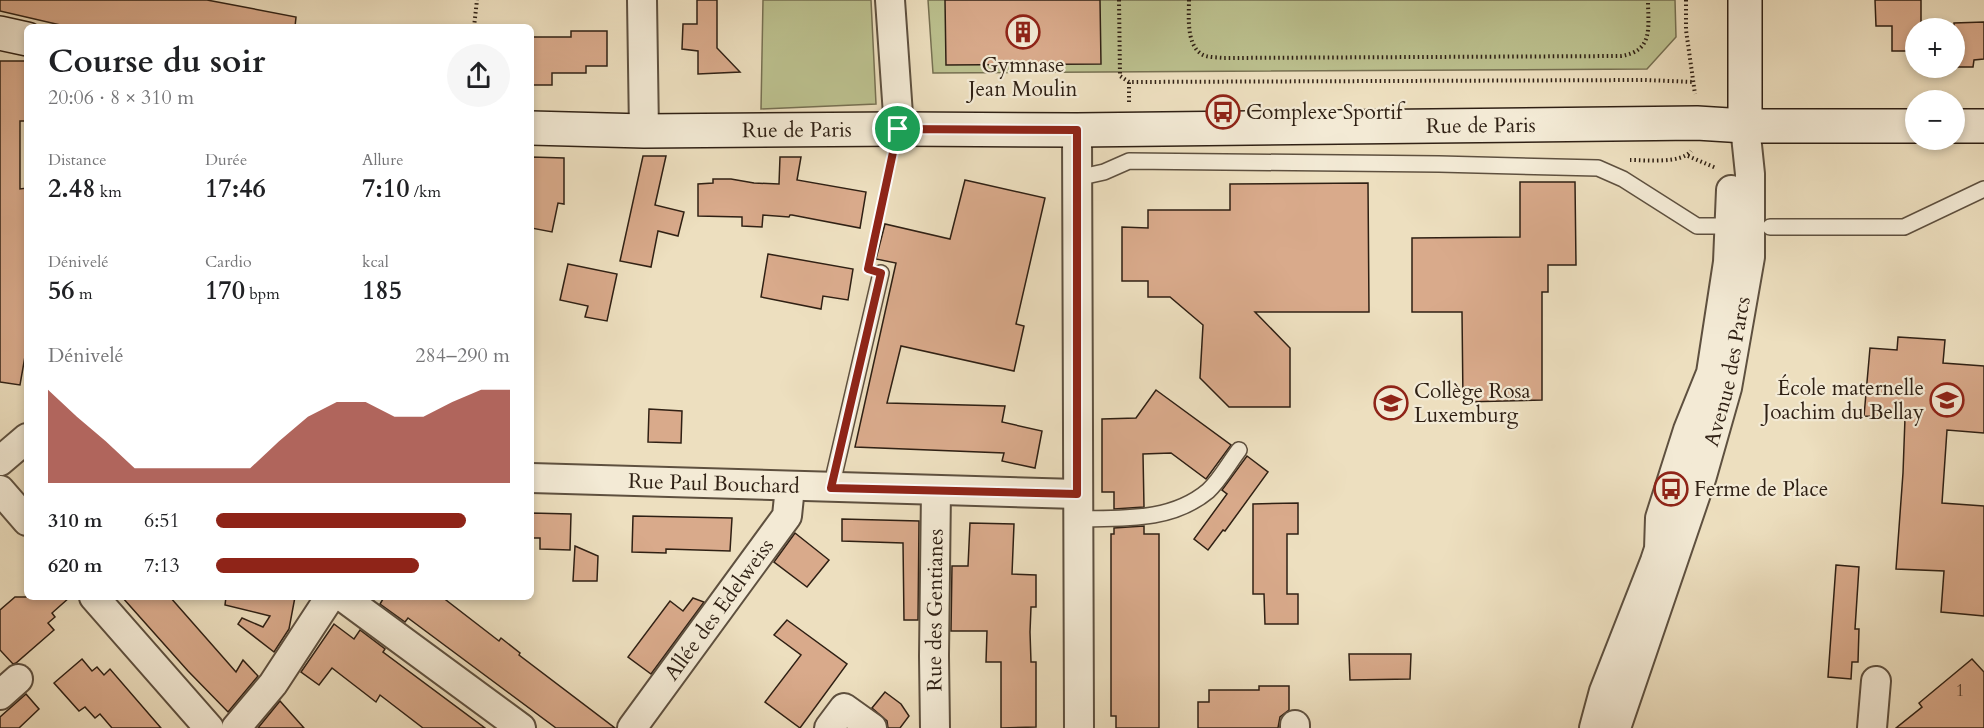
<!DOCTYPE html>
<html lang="fr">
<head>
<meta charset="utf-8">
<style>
	body { margin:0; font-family:Cardo,serif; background:#f6f6f6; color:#202124; height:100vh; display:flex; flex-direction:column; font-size:22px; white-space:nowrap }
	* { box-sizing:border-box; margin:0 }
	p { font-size:20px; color:#757577 }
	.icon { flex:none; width:33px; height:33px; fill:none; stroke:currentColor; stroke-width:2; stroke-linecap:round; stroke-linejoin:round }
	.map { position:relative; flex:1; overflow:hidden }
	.panel { position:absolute; left:24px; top:24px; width:510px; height:576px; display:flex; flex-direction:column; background:#fff; border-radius:9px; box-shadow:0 3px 9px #0003 }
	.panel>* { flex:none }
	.controls { position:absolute; left:1905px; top:18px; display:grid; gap:12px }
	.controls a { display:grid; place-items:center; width:60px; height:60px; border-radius:50%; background:#fff; box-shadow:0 3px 9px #0003; font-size:30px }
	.pin { position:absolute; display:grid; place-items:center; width:51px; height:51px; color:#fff; margin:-26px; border:3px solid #fff; border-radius:50%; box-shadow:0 2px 6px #0007 }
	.round { display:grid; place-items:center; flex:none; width:63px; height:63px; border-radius:32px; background:#f6f6f6 }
	.overview { display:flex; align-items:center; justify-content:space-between; height:102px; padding:0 24px }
	h1 { font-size:33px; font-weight:800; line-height:45px }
	.stats { display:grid; grid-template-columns:repeat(3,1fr); gap:9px; height:102px; padding:6px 24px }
	.stats div { display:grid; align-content:center }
	.stats b { font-size:26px; font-weight:800 }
	.stats small { font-size:16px; font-weight:400 }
	.stats p { font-size:16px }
	.chart { height:168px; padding:12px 24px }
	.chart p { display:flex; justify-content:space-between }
	.chart svg { width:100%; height:108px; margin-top:6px; fill:#8f2418; opacity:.7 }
	ul { padding:0 24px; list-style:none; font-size:20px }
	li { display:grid; grid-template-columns:96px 72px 1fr; align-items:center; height:45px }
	li i { height:15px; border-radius:8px; background:#8f2418 }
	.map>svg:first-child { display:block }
	.green { fill:#bcc18f; stroke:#767052; stroke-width:1.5 }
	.building { fill:#d9aa8b; stroke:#2f2014; stroke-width:1.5 }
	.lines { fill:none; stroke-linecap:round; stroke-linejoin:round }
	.lane-casing { stroke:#5e503f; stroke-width:18 }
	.street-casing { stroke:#5e503f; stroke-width:32 }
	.secondary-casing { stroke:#2f2014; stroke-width:36 }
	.path { stroke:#2f2014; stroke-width:4; stroke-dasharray:1.5 3; stroke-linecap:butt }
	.lane { stroke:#f3ead5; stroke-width:15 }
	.street { stroke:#f3ead5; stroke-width:28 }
	.secondary { stroke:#f3ead5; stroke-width:33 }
	.route-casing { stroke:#fff; stroke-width:12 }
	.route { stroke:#8f2418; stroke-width:8 }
	.labels { text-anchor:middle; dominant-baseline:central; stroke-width:4.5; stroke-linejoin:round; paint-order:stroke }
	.number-label { font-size:18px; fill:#5a4232 }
	.poi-label { font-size:21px; fill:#2f2014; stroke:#f3ead5; text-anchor:start }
	.street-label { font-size:21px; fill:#2f2014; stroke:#f3ead5 }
</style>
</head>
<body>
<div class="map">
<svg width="1984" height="728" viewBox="0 0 1984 728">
	<rect width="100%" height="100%" fill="#eddfbf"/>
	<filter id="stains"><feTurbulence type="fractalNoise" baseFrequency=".00333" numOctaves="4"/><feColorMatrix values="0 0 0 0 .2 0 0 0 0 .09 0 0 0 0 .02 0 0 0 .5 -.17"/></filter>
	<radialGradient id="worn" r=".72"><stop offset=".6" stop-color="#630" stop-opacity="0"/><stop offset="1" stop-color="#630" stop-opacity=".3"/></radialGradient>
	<g class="green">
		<polygon points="763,0 871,0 876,104 761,109"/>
		<polygon points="928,0 1675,0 1676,37 1647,69 933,73"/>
	</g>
	<g class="building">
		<polygon points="0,0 207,0 296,17 295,27 69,27 0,11"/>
		<polygon points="697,0 717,0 717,48 740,72 698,74 698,51 682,49 683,24 697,24"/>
		<polygon points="945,0 1100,0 1101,64 946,65"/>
		<polygon points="1875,0 1921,0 1921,28 1916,28 1916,51 1892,51 1892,26 1876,26"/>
		<polygon points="1984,22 1984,59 1974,60 1973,67 1954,67 1954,23"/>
		<polygon points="571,31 607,31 607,66 586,66 586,73 552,73 552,85 531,85 531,37 571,37"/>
		<polygon points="0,61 27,61 27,121 20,121 20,189 27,188 27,345 20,385 0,382"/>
		<polygon points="643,156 666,156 655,205 684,212 678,236 658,231 651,267 620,261"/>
		<polygon points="531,157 564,158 564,204 558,203 552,232 531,228"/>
		<polygon points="780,157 801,157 797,180 866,192 860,228 792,215 790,215 789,217 763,215 762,227 742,226 742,217 698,216 698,184 713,183 713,179 731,179 754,183 779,184"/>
		<polygon points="965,180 1045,198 1016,324 1024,326 1014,371 901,346 887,403 1005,406 1002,422 1042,431 1035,468 1002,461 1004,453 855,447 896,263 876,259 885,224 950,239"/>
		<polygon points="1520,182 1575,182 1576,265 1548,265 1548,292 1542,292 1542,400 1463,402 1462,312 1412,312 1412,238 1520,237"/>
		<polygon points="1368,183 1369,312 1255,312 1290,348 1290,407 1229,407 1200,378 1203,325 1170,297 1148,297 1148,281 1122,281 1122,227 1148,228 1148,210 1230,210 1230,184"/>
		<polygon points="768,254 853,269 848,300 823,296 821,309 761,297"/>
		<polygon points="568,264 617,274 607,321 585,317 588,306 560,300"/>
		<polygon points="1898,337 1945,340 1943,363 1984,366 1984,433 1947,430 1942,503 1984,506 1984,616 1941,612 1944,571 1896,569 1903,473 1905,418 1864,416 1870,348 1897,350"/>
		<polygon points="1156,390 1231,445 1206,479 1171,453 1143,454 1144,507 1114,509 1114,492 1102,492 1102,419 1136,418"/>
		<polygon points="649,409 682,411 681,443 648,442"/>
		<polygon points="1247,456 1268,472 1225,531 1223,530 1208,550 1194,539 1227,494 1222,490"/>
		<polygon points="1298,503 1298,534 1287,534 1287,594 1298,594 1298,624 1265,624 1264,594 1253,594 1253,504"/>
		<polygon points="531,513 571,514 570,550 540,549 540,538 531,538"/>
		<polygon points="633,516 732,518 730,551 666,549 666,553 632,552"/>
		<polygon points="842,519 919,521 918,620 904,620 903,543 842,541"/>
		<polygon points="970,523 1014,524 1012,574 1036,575 1036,607 1031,607 1030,632 1031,662 1036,662 1036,727 1001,728 1001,662 986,662 987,631 951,631 952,566 968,566"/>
		<polygon points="1144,526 1144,534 1159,534 1159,728 1116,728 1116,716 1111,716 1111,534 1114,534 1114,528"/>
		<polygon points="795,533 829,560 807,587 774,562"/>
		<polygon points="575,546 598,556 597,581 573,581"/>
		<polygon points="1836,565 1859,567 1855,629 1859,629 1858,662 1852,662 1851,679 1828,677"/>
		<polygon points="15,597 70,597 52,613 55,617 48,623 54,630 16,663 13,664 0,650 0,610"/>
		<polygon points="122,597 170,597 236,672 243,660 258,676 228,712 188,671"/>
		<polygon points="226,597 295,597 289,629 274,652 238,624 242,618 263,627 270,616 225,605"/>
		<polygon points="380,597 442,597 499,641 501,638 520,653 519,655 615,728 556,728 408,618 405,622 380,604 383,599"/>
		<polygon points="693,598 704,602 651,674 628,657 670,601 683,611"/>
		<polygon points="787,620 847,664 800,728 765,702 801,655 774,635"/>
		<polygon points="334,624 354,639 360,630 385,649 383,652 485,728 423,728 380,695 376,702 332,668 319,685 301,672"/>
		<polygon points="1349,654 1411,654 1410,679 1350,680"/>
		<polygon points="82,659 92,671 97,667 104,675 110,669 161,728 112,728 100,714 95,718 85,707 79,711 54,683"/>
		<polygon points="1972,659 1984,672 1984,728 1896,728 1922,707 1919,703"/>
		<polygon points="1259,686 1289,686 1289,710 1280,717 1278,728 1198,728 1198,702 1209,702 1209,690 1259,690"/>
		<polygon points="885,692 901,704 909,716 900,728 888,728 887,721 872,708"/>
		<polygon points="26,694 39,709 19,728 0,728 0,717"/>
		<polygon points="280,701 304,728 258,728"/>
	</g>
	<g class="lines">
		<g class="lane-casing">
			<g id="lane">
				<polyline points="1077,178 1104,172 1129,161 1439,164 1598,168 1623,179 1697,226 1723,226"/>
				<polyline points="1770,227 1904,227 1984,189"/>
				<polyline points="831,488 881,273"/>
				<path d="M1077 519C1122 518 1171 522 1208 491 1220 480 1229 463 1239 450"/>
			</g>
		</g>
		<g class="street-casing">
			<g id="street">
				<polyline points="642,0 644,131"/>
				<polyline points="890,0 899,129"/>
				<polyline points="1077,130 1079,728"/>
				<polyline points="0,461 27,438"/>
				<path id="s1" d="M531 478 1077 494"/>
				<polyline points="0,490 27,521"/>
				<polyline points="94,597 209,728"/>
				<polyline points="343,597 521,728"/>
				<polyline points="0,695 18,679"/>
				<polyline points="236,728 273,684 330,597"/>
				<path id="s2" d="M632 728 787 516 790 487"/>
				<polyline points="829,728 844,708 872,728"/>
				<path id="s3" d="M935 728 934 656 936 490"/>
				<polyline points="1295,728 1295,725"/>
				<polyline points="1594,728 1604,691 1655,561 1659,549 1660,518 1688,430 1711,373 1728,262 1731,190"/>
				<path id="s4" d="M1616 728 1702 476 1727 388 1750 257V174L1745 126"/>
				<polyline points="1872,728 1876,681"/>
			</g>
		</g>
		<g class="secondary-casing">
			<g id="secondary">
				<polyline points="1745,0 1745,126"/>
				<polyline points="0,33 27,39"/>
				<polyline points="1954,126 1984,126"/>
				<path id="s5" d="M531 128 644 131 899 129 1077 130 1697 123 1745 126H1916"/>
			</g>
		</g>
		<g class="path">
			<polyline points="1119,0 1120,76 1129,82 1645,80 1694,82"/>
			<path d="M1189 0C1189 15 1186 42 1200 53 1206 58 1216 57 1224 58L1621 56C1654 51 1648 27 1648 0"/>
			<polyline points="1686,0 1686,30 1695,94"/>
			<polyline points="474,27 477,0"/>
			<polyline points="1129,102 1129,82"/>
			<polyline points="1688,156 1716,168"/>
			<path d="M1630 160C1646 160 1681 164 1691 151"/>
			<polyline points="871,258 892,157"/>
		</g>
		<use href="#lane" class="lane"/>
		<use href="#street" class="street"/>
		<use href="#secondary" class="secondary"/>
	</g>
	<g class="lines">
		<g class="route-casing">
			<polygon id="route" points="898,129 1077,130 1077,494 831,488 881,273 868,269"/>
		</g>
		<use href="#route" class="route"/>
	</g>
	<defs>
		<g id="building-ring" transform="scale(1.725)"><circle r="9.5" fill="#f3ead5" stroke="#8f2418" stroke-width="1.5"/><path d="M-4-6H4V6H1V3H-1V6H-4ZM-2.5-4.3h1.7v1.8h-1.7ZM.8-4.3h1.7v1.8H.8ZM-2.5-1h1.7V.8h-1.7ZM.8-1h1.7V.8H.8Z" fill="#8f2418"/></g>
		<g id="bus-ring" transform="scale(1.725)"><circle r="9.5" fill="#f3ead5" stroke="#8f2418" stroke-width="1.5"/><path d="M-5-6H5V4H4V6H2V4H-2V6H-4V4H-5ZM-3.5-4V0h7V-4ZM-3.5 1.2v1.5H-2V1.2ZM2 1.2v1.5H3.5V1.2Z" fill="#8f2418"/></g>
		<g id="school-ring" transform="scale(1.725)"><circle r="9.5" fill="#f3ead5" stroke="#8f2418" stroke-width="1.5"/><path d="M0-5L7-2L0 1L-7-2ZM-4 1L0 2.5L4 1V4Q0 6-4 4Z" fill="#8f2418"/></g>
	</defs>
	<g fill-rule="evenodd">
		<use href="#building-ring" x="1023" y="32"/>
		<use href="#bus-ring" x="1223" y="112"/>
		<use href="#school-ring" x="1947" y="400"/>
		<use href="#school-ring" x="1391" y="403"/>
		<use href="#bus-ring" x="1671" y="489"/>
	</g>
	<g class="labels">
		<g class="number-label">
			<text x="1960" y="690">1</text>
		</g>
		<g class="poi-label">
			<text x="1023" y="65" text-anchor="middle">Gymnase<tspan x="1023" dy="24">Jean Moulin</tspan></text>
			<text x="1246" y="112">Complexe Sportif</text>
			<text x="1924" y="388" text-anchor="end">École maternelle<tspan x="1924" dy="24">Joachim du Bellay</tspan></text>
			<text x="1414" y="391">Collège Rosa<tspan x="1414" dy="24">Luxemburg</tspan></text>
			<text x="1694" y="489">Ferme de Place</text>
		</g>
		<g class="street-label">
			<text stroke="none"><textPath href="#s5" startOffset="950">Rue de Paris</textPath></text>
			<text stroke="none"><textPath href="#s5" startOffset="266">Rue de Paris</textPath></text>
			<text stroke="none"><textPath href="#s4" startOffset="374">Avenue des Parcs</textPath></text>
			<text stroke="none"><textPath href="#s1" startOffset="183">Rue Paul Bouchard</textPath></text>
			<text stroke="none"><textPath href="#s3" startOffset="118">Rue des Gentianes</textPath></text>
			<text stroke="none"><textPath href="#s2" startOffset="147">Allée des Edelweiss</textPath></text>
		</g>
	</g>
	<rect width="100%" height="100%" filter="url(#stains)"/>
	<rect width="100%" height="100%" fill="url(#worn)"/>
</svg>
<div class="controls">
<a>+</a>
<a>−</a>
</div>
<div class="pin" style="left:898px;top:129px;background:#1e9e55"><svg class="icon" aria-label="arrive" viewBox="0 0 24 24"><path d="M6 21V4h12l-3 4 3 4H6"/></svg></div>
<section class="panel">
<div class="overview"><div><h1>Course du soir</h1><p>20:06 · 8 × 310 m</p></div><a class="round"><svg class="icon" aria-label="share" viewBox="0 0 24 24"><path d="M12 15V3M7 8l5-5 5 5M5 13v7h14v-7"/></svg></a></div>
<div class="stats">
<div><p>Distance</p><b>2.48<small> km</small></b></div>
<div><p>Durée</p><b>17:46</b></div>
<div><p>Allure</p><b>7:10<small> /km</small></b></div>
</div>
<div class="stats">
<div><p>Dénivelé</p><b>56<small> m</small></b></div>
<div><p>Cardio</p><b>170<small> bpm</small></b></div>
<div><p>kcal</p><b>185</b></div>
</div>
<div class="chart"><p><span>Dénivelé</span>284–290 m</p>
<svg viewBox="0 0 160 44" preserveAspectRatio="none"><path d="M0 44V6L10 17L20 27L30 38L40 38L50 38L60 38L70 38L80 27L90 17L100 11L110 11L120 17L130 17L140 11L150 6L160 6V44z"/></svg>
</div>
<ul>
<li><b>310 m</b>6:51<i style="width:85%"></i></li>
<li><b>620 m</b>7:13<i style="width:69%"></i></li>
</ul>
</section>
</div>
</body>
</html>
